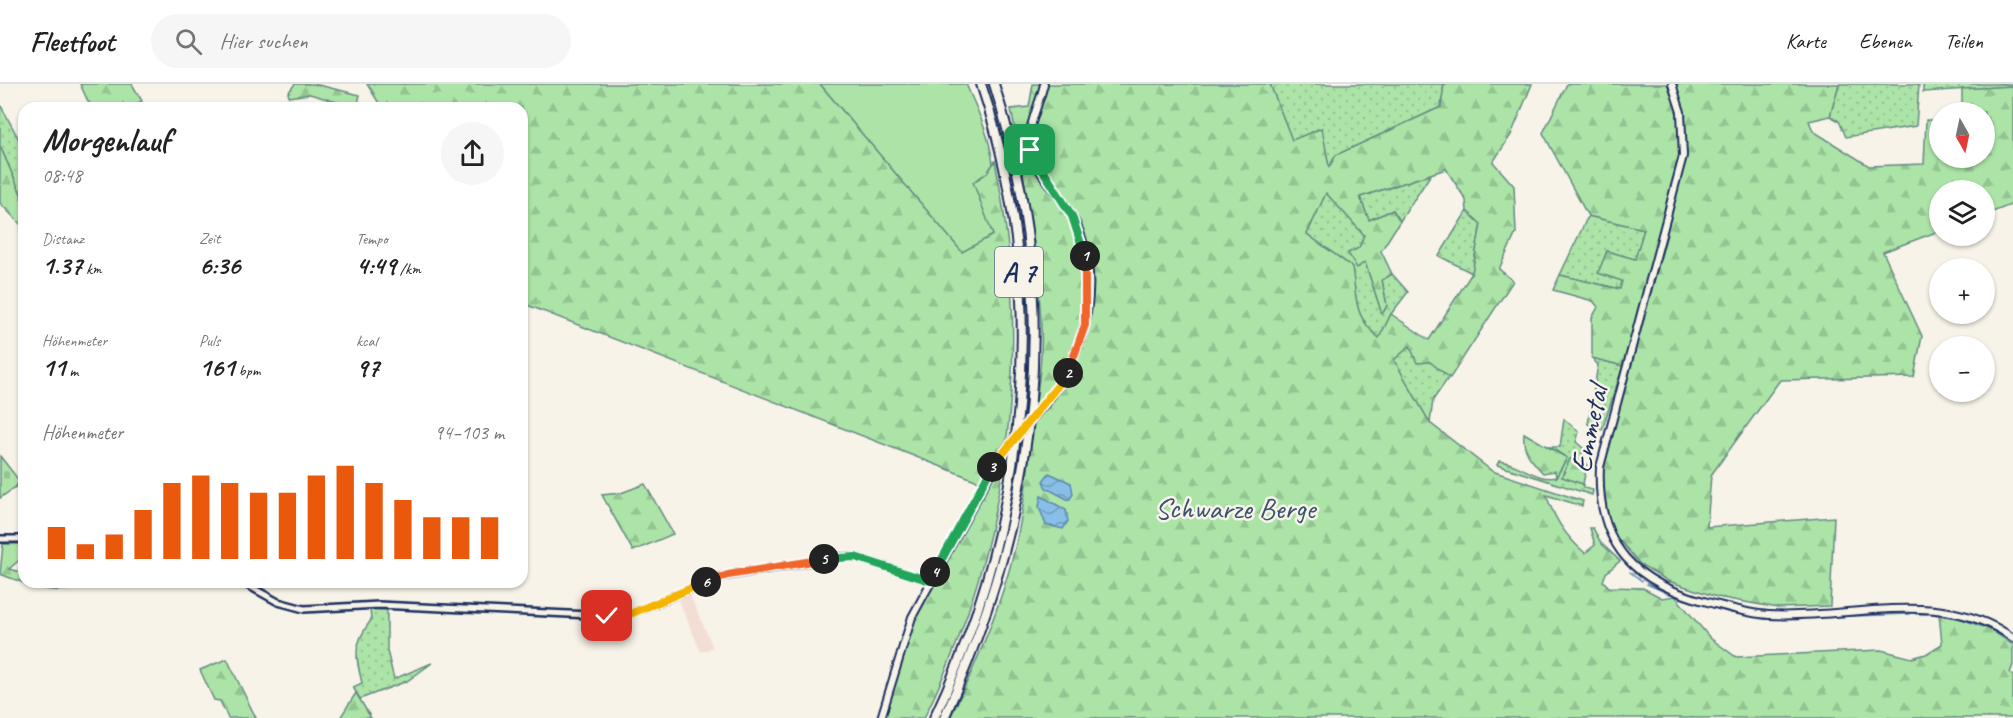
<!DOCTYPE html>
<html lang="de">
<head>
<meta charset="utf-8">
<style>
	body { margin:0; font-family:Caveat,sans-serif; background:#f6f6f6; color:#222; height:100vh; display:flex; flex-direction:column; font-size:22px; white-space:nowrap }
	* { box-sizing:border-box; margin:0 }
	p { font-size:20px; color:#767676 }
	.icon { flex:none; width:33px; height:33px; fill:none; stroke:currentColor; stroke-width:2; stroke-linecap:round; stroke-linejoin:round }
	.map { position:relative; flex:1; overflow:hidden }
	.sheet { position:absolute; left:18px; top:18px; width:510px; height:486px; display:flex; flex-direction:column; background:#fff; border-radius:18px; box-shadow:0 2px 4px #0004 }
	.sheet>* { flex:none }
	.needle { width:39px; rotate:171deg }
	.tools { position:absolute; left:1929px; top:18px; display:grid; gap:12px }
	.tools a { display:grid; place-items:center; width:66px; height:66px; border-radius:50%; background:#fff; box-shadow:0 2px 4px #0004; font-size:30px }
	.pin { position:absolute; display:grid; place-items:center; width:51px; height:51px; color:#fff; margin:-26px; border-radius:12px; box-shadow:0 3px 9px #0006 }
	.km { position:absolute; width:30px; height:30px; margin:-15px; border-radius:50%; background:#222; color:#fff; font-size:16px; line-height:30px; text-align:center }
	.round { display:grid; place-items:center; flex:none; width:63px; height:63px; border-radius:32px; background:#f6f6f6 }
	.head { display:flex; align-items:center; justify-content:space-between; height:102px; padding:0 24px }
	h1 { font-size:33px; font-weight:600; line-height:45px }
	.stats { display:grid; grid-template-columns:repeat(3,1fr); gap:9px; height:102px; padding:6px 24px }
	.stats div { display:grid; align-content:center }
	.stats b { font-size:26px; font-weight:600 }
	.stats small { font-size:16px; font-weight:400 }
	.stats p { font-size:16px }
	.chart { height:168px; padding:12px 24px }
	.chart p { display:flex; justify-content:space-between }
	.chart svg { width:100%; height:108px; margin-top:6px; stroke:#ea580c; stroke-width:6 }
	header { display:flex; align-items:center; gap:36px; box-sizing:border-box; height:84px; padding:0 30px; background:#fff; border-bottom:2px solid #e0e0e0 }
	header strong { font-size:28px }
	nav { display:flex; gap:33px; margin-inline-start:auto; font-size:21px }
	.search { width:420px; height:54px; background:#f6f6f6; display:flex; align-items:center; gap:15px; box-sizing:border-box; padding:0 21px; border-radius:33px; color:#767676; font-size:22px }
	.map>svg:first-child { display:block }
	.built { fill:#f3ded5 }
	.grass { fill:url(#grass-dots); stroke:#648a82; stroke-width:1.5 }
	.forest { fill:url(#forest-firs); stroke:#648a82; stroke-width:1.5; fill-rule:evenodd }
	.cemetery { fill:url(#cemetery-stones); stroke:#648a82; stroke-width:1.5 }
	.garden { fill:#ace4a7; stroke:#648a82; stroke-width:1.5 }
	.water { fill:url(#water-waves); stroke:#5d85b0; stroke-width:1.5 }
	.lines { fill:none; stroke-linecap:round; stroke-linejoin:round }
	.stream { stroke:#5d85b0; stroke-width:1.5 }
	.tertiary-casing { stroke:#1b2f5e; stroke-width:10 }
	.secondary-casing { stroke:#1b2f5e; stroke-width:10 }
	.motorway-casing { stroke:#1b2f5e; stroke-width:12 }
	.tertiary { stroke:#f7f3e8; stroke-width:5 }
	.secondary { stroke:#f7f3e8; stroke-width:6 }
	.motorway { stroke:#f7f3e8; stroke-width:8 }
	.secondary-bridge-casing { stroke:#1b2f5e; stroke-width:10; stroke-linecap:butt }
	.secondary-bridge { stroke:#f7f3e8; stroke-width:6 }
	.split-1-casing { stroke:#fff; stroke-width:12 }
	.split-2-casing { stroke:#fff; stroke-width:12 }
	.split-3-casing { stroke:#fff; stroke-width:12 }
	.split-4-casing { stroke:#fff; stroke-width:12 }
	.split-5-casing { stroke:#fff; stroke-width:12 }
	.split-6-casing { stroke:#fff; stroke-width:12 }
	.split-7-casing { stroke:#fff; stroke-width:12 }
	.split-1 { stroke:#22a559; stroke-width:8 }
	.split-2 { stroke:#f0652b; stroke-width:8 }
	.split-3 { stroke:#f5b400; stroke-width:8 }
	.split-4 { stroke:#22a559; stroke-width:8 }
	.split-5 { stroke:#22a559; stroke-width:8 }
	.split-6 { stroke:#f0652b; stroke-width:8 }
	.split-7 { stroke:#f5b400; stroke-width:8 }
	.labels { text-anchor:middle; dominant-baseline:central; stroke-width:5; stroke-linejoin:round; paint-order:stroke }
	.shield { fill:#f7f3e8; stroke:#5d6a87; stroke-width:1.5 }
	.shield-label { font-size:28px; font-weight:bold; fill:#1b2f5e }
	.street-label { font-size:30px; fill:#1b2f5e; stroke:#f7f3e8 }
	.park-label { font-size:30px; fill:#38536d; stroke:#f7f3e8 }
</style>
</head>
<body>
<header>
<strong>Fleetfoot</strong>
<div class="search"><svg class="icon" aria-label="search" viewBox="0 0 24 24"><circle cx="10" cy="10" r="6"/><path d="M15 15l6 6"/></svg>Hier suchen</div>
<nav><a>Karte</a><a>Ebenen</a><a>Teilen</a></nav>
</header>
<div class="map">
<svg width="2013" height="634" viewBox="0 0 2013 634">
	<defs>
		<pattern id="grass-dots" width="8" height="8" patternUnits="userSpaceOnUse" patternTransform="scale(1.5)"><rect width="8" height="8" fill="#ace4a7"/><path d="M2 2h.1M6 6h.1" fill="none" stroke="#93c492" stroke-width="1.8" stroke-linecap="round"/></pattern>
		<pattern id="forest-firs" width="22" height="20" patternUnits="userSpaceOnUse" patternTransform="scale(1.5)"><rect width="22" height="20" fill="#ace4a7"/><path d="M5 1l3.5 6h-7zM16 11l3.5 6h-7z" fill="#93c492"/></pattern>
		<pattern id="cemetery-stones" width="16" height="16" patternUnits="userSpaceOnUse" patternTransform="scale(1.5)"><rect width="16" height="16" fill="#ace4a7"/><path d="M2 7V4a2 2 0 0 1 4 0v3zM10 15v-3a2 2 0 0 1 4 0v3z" fill="#93c492"/></pattern>
		<pattern id="water-waves" width="16" height="10" patternUnits="userSpaceOnUse" patternTransform="scale(1.5)"><rect width="16" height="10" fill="#89bfe6"/><path d="M0 5q4-4 8 0t8 0" fill="none" stroke="#6f9cbe"/></pattern>
	</defs>
	<rect width="100%" height="100%" fill="#f7f3e8"/>
	<filter id="ink" filterUnits="userSpaceOnUse"><feTurbulence type="fractalNoise" baseFrequency=".0167" numOctaves="2"/><feDisplacementMap in="SourceGraphic" scale="12" xChannelSelector="R" yChannelSelector="G"/><feConvolveMatrix kernelMatrix="1 2 1 2 8 2 1 2 1" color-interpolation-filters="sRGB"/></filter>
	<g filter="url(#ink)">
		<polygon class="built" points="690,511 713,563 701,568 678,515"/>
		<g class="grass">
			<polygon points="1270,0 1444,0 1441,23 1336,71 1329,84 1321,44 1292,57"/>
			<polygon points="1839,0 1919,0 1916,42 1846,53 1839,37 1830,32"/>
			<polygon points="1923,0 2013,0 2013,2 1923,8"/>
			<polygon points="0,20 24,65 24,117 0,62"/>
			<polygon points="1431,90 1400,137 1393,126 1369,136 1360,113"/>
			<path d="M1326 109 1365 151 1359 164 1348 169 1365 178 1382 230 1387 222 1382 196 1392 190 1408 208 1391 230 1379 255C1353 232 1357 216 1352 183L1307 150Z"/>
			<polygon points="1467,127 1481,140 1472,189 1439,172"/>
			<polygon points="1588,132 1644,145 1635,176 1607,167 1599,189 1623,197 1620,205 1560,191"/>
			<polygon points="1410,261 1449,293 1433,316 1430,339 1394,276"/>
			<polygon points="1592,274 1623,282 1602,346 1588,340 1598,281"/>
			<path d="M1564 335 1579 348 1576 358 1583 364V378L1570 375 1562 392 1583 400V404L1593 406 1592 411 1497 381 1499 377C1518 378 1537 398 1556 393L1567 374 1550 363H1560Z"/>
			<path d="M370 525 387 526V567L394 595 432 579 407 597 360 615 353 603 362 599C355 570 353 561 371 536Z"/>
		</g>
		<g class="forest">
			<polygon points="80,0 132,0 142,17 129,24 91,24"/>
			<polygon points="295,0 314,0 360,11 357,24 310,10 289,13 288,9"/>
			<path d="M367 0H820L962 167 973 98 987 89 995 77C1033 267 1010 460 924 634H884L910 543 983 399 522 219V24H382Z"/>
			<path d="M1033 0H1270L1292 56 1322 44 1329 83 1336 71 1441 23 1444 0H1532L1511 51 1493 78 1514 102 1516 149 1499 185 1513 197 1450 294 1430 278 1417 279 1410 262 1394 276 1430 339 1492 387 1583 417 1582 422 1546 411C1555 435 1565 452 1585 469L1595 461 1590 444H1593L1601 459 1620 477 1606 489 1603 497 1609 503 1643 504 1662 514 1675 512 1710 554 1736 573 1881 566 1912 574 1926 570 1942 560 1939 529 1974 536 2013 558V581L2010 589 2013 592V634H950C976 581 1000 525 1014 468 1024 427 1028 384 1033 342 1037 309 1043 276 1041 242 1038 169 1025 97 1011 25L1029 23ZM1446 85 1466 116 1467 127 1481 140 1472 189 1429 256 1391 230 1379 254C1353 232 1357 215 1352 183L1307 150 1326 109 1364 151 1359 164 1348 169 1357 184 1365 178 1382 230 1387 222 1382 196 1392 190 1381 167 1400 137 1393 126 1369 136 1360 113Z"/>
			<polygon points="1567,0 1839,0 1830,32 1809,37 1813,47 1869,82 1924,80 1926,36 1939,36 1940,74 1984,74 1984,28 1962,28 1962,5 2013,2 2013,120 1985,131 1984,106 1940,106 1939,147 1883,168 1922,252 1914,293 1780,296 1711,391 1707,443 1834,433 1830,522 1778,524 1717,513 1668,497 1640,480 1614,450 1603,412 1603,385 1667,150 1660,148 1623,282 1592,274 1592,234 1598,223 1593,217 1553,206 1560,191 1620,205 1622,197 1598,189 1607,167 1635,175 1644,145 1588,132 1543,49"/>
			<polygon points="0,62 24,117 24,144 0,119"/>
			<path d="M1524 349 1567 374 1556 393 1555 387 1543 389C1531 376 1522 367 1524 349Z"/>
			<polygon points="1570,375 1587,380 1583,400 1562,393"/>
			<polygon points="645,400 673,450 633,467 602,411 621,409"/>
			<path d="M3 460H24V472L9 485 24 489V498H39L51 505 66 498H87C58 516 28 500 0 490Z"/>
			<polygon points="227,575 256,634 228,634 220,617 214,616 200,586"/>
			<polygon points="356,609 371,634 340,634"/>
		</g>
		<polygon class="cemetery" points="0,372 21,399 0,414"/>
		<path class="garden" d="M820 0H966C977 25 990 52 993 80L987 89 973 98 993 151 962 168Z"/>
		<g class="water">
			<polygon points="1049,389 1071,399 1073,410 1069,416 1046,404 1043,397"/>
			<polygon points="1041,412 1066,426 1068,437 1063,445 1046,441 1039,423"/>
		</g>
		<g class="lines">
			<g class="stream">
				<polyline points="1630,488 1642,497"/>
				<polyline points="1647,500 1667,509"/>
				<polyline points="1674,512 1731,529 1769,535 1910,530"/>
				<polyline points="1916,530 1927,530"/>
				<polyline points="1932,530 1959,534 1986,544"/>
				<polyline points="1991,546 2013,561"/>
			</g>
			<g class="tertiary-casing">
				<g id="tertiary">
					<polyline points="0,455 24,455"/>
					<polyline points="242,498 278,518 304,525 379,521 611,532 630,530 720,493 839,473 855,473 930,497"/>
				</g>
			</g>
			<g class="secondary-casing">
				<g id="secondary">
					<path d="M1044 0C1040 19 1027 42 1030 62 1033 86 1058 108 1070 128 1106 188 1088 269 1045 320"/>
					<path d="M1672 0 1681 28 1683 72 1600 383C1596 463 1636 500 1711 519 1730 524 1749 530 1769 531 1851 536 1941 502 2013 554"/>
					<polyline points="881,634 912,533 1001,370"/>
				</g>
			</g>
			<g class="motorway-casing">
				<g id="motorway">
					<path d="M934 634C1028 436 1051 209 981 0"/>
					<path d="M944 634C1038 427 1064 219 994 0"/>
				</g>
			</g>
			<use href="#tertiary" class="tertiary"/>
			<use href="#secondary" class="secondary"/>
			<use href="#motorway" class="motorway"/>
			<g class="secondary-bridge-casing">
				<polyline id="secondary-bridge" points="1001,370 1045,320"/>
			</g>
			<use href="#secondary-bridge" class="secondary-bridge"/>
		</g>
	</g>
	<g class="lines" filter="url(#ink)">
		<g class="split-1-casing">
			<polyline id="split-1" points="1030,66 1072,132 1085,172"/>
		</g>
		<g class="split-2-casing">
			<polyline id="split-2" points="1068,289 1085,241 1085,172"/>
		</g>
		<g class="split-3-casing">
			<polyline id="split-3" points="992,383 1068,289"/>
		</g>
		<g class="split-4-casing">
			<polyline id="split-4" points="935,488 992,383"/>
		</g>
		<g class="split-5-casing">
			<polyline id="split-5" points="824,475 855,473 930,497 935,488"/>
		</g>
		<g class="split-6-casing">
			<polyline id="split-6" points="706,498 728,491 824,475"/>
		</g>
		<g class="split-7-casing">
			<polyline id="split-7" points="607,532 630,530 706,498"/>
		</g>
		<use href="#split-1" class="split-1"/>
		<use href="#split-2" class="split-2"/>
		<use href="#split-3" class="split-3"/>
		<use href="#split-4" class="split-4"/>
		<use href="#split-5" class="split-5"/>
		<use href="#split-6" class="split-6"/>
		<use href="#split-7" class="split-7"/>
	</g>
	<g class="labels">
		<rect class="shield" x="995" y="163" width="48" height="50" rx="4.5"/>
		<g class="shield-label">
			<text x="1019" y="188">A 7</text>
		</g>
		<g class="street-label">
			<text transform="translate(1589 345) rotate(-78)">Emmetal</text>
		</g>
		<g class="park-label">
			<text x="1235" y="424">Schwarze Berge</text>
		</g>
	</g>
</svg>
<div class="tools">
<a><svg class="needle" viewBox="-14 -14 28 28"><path d="M0-13l5 13h-10z" fill="#e53935"/><path d="M0 13l5-13h-10z" fill="#767676"/></svg></a>
<a><svg class="icon" aria-label="layers" viewBox="0 0 24 24"><path d="M12 4l9 5-9 5-9-5zM3 14l9 5 9-5"/></svg></a>
<a>+</a>
<a>−</a>
</div>
<div class="pin" style="left:1030px;top:66px;background:#1e9e55"><svg class="icon" aria-label="arrive" viewBox="0 0 24 24"><path d="M6 21V4h12l-3 4 3 4H6"/></svg></div>
<div class="pin" style="left:607px;top:532px;background:#d93025"><svg class="icon" aria-label="check" viewBox="0 0 24 24"><path d="M5 12l5 5 9-10"/></svg></div>
<b class="km" style="left:1085px;top:172px">1</b>
<b class="km" style="left:1068px;top:289px">2</b>
<b class="km" style="left:992px;top:383px">3</b>
<b class="km" style="left:935px;top:488px">4</b>
<b class="km" style="left:824px;top:475px">5</b>
<b class="km" style="left:706px;top:498px">6</b>
<section class="sheet">
<div class="head"><div><h1>Morgenlauf</h1><p>08:48</p></div><a class="round"><svg class="icon" aria-label="share" viewBox="0 0 24 24"><path d="M12 15V3M7 8l5-5 5 5M5 13v7h14v-7"/></svg></a></div>
<div class="stats">
<div><p>Distanz</p><b>1.37<small> km</small></b></div>
<div><p>Zeit</p><b>6:36</b></div>
<div><p>Tempo</p><b>4:49<small> /km</small></b></div>
</div>
<div class="stats">
<div><p>Höhenmeter</p><b>11<small> m</small></b></div>
<div><p>Puls</p><b>161<small> bpm</small></b></div>
<div><p>kcal</p><b>97</b></div>
</div>
<div class="chart"><p><span>Höhenmeter</span>94–103 m</p>
<svg viewBox="0 0 160 44" preserveAspectRatio="none"><path d="M5 44V31M15 44V38M25 44V34M35 44V24M45 44V13M55 44V10M65 44V13M75 44V17M85 44V17M95 44V10M105 44V6M115 44V13M125 44V20M135 44V27M145 44V27M155 44V27"/></svg>
</div>
</section>
</div>
</body>
</html>
